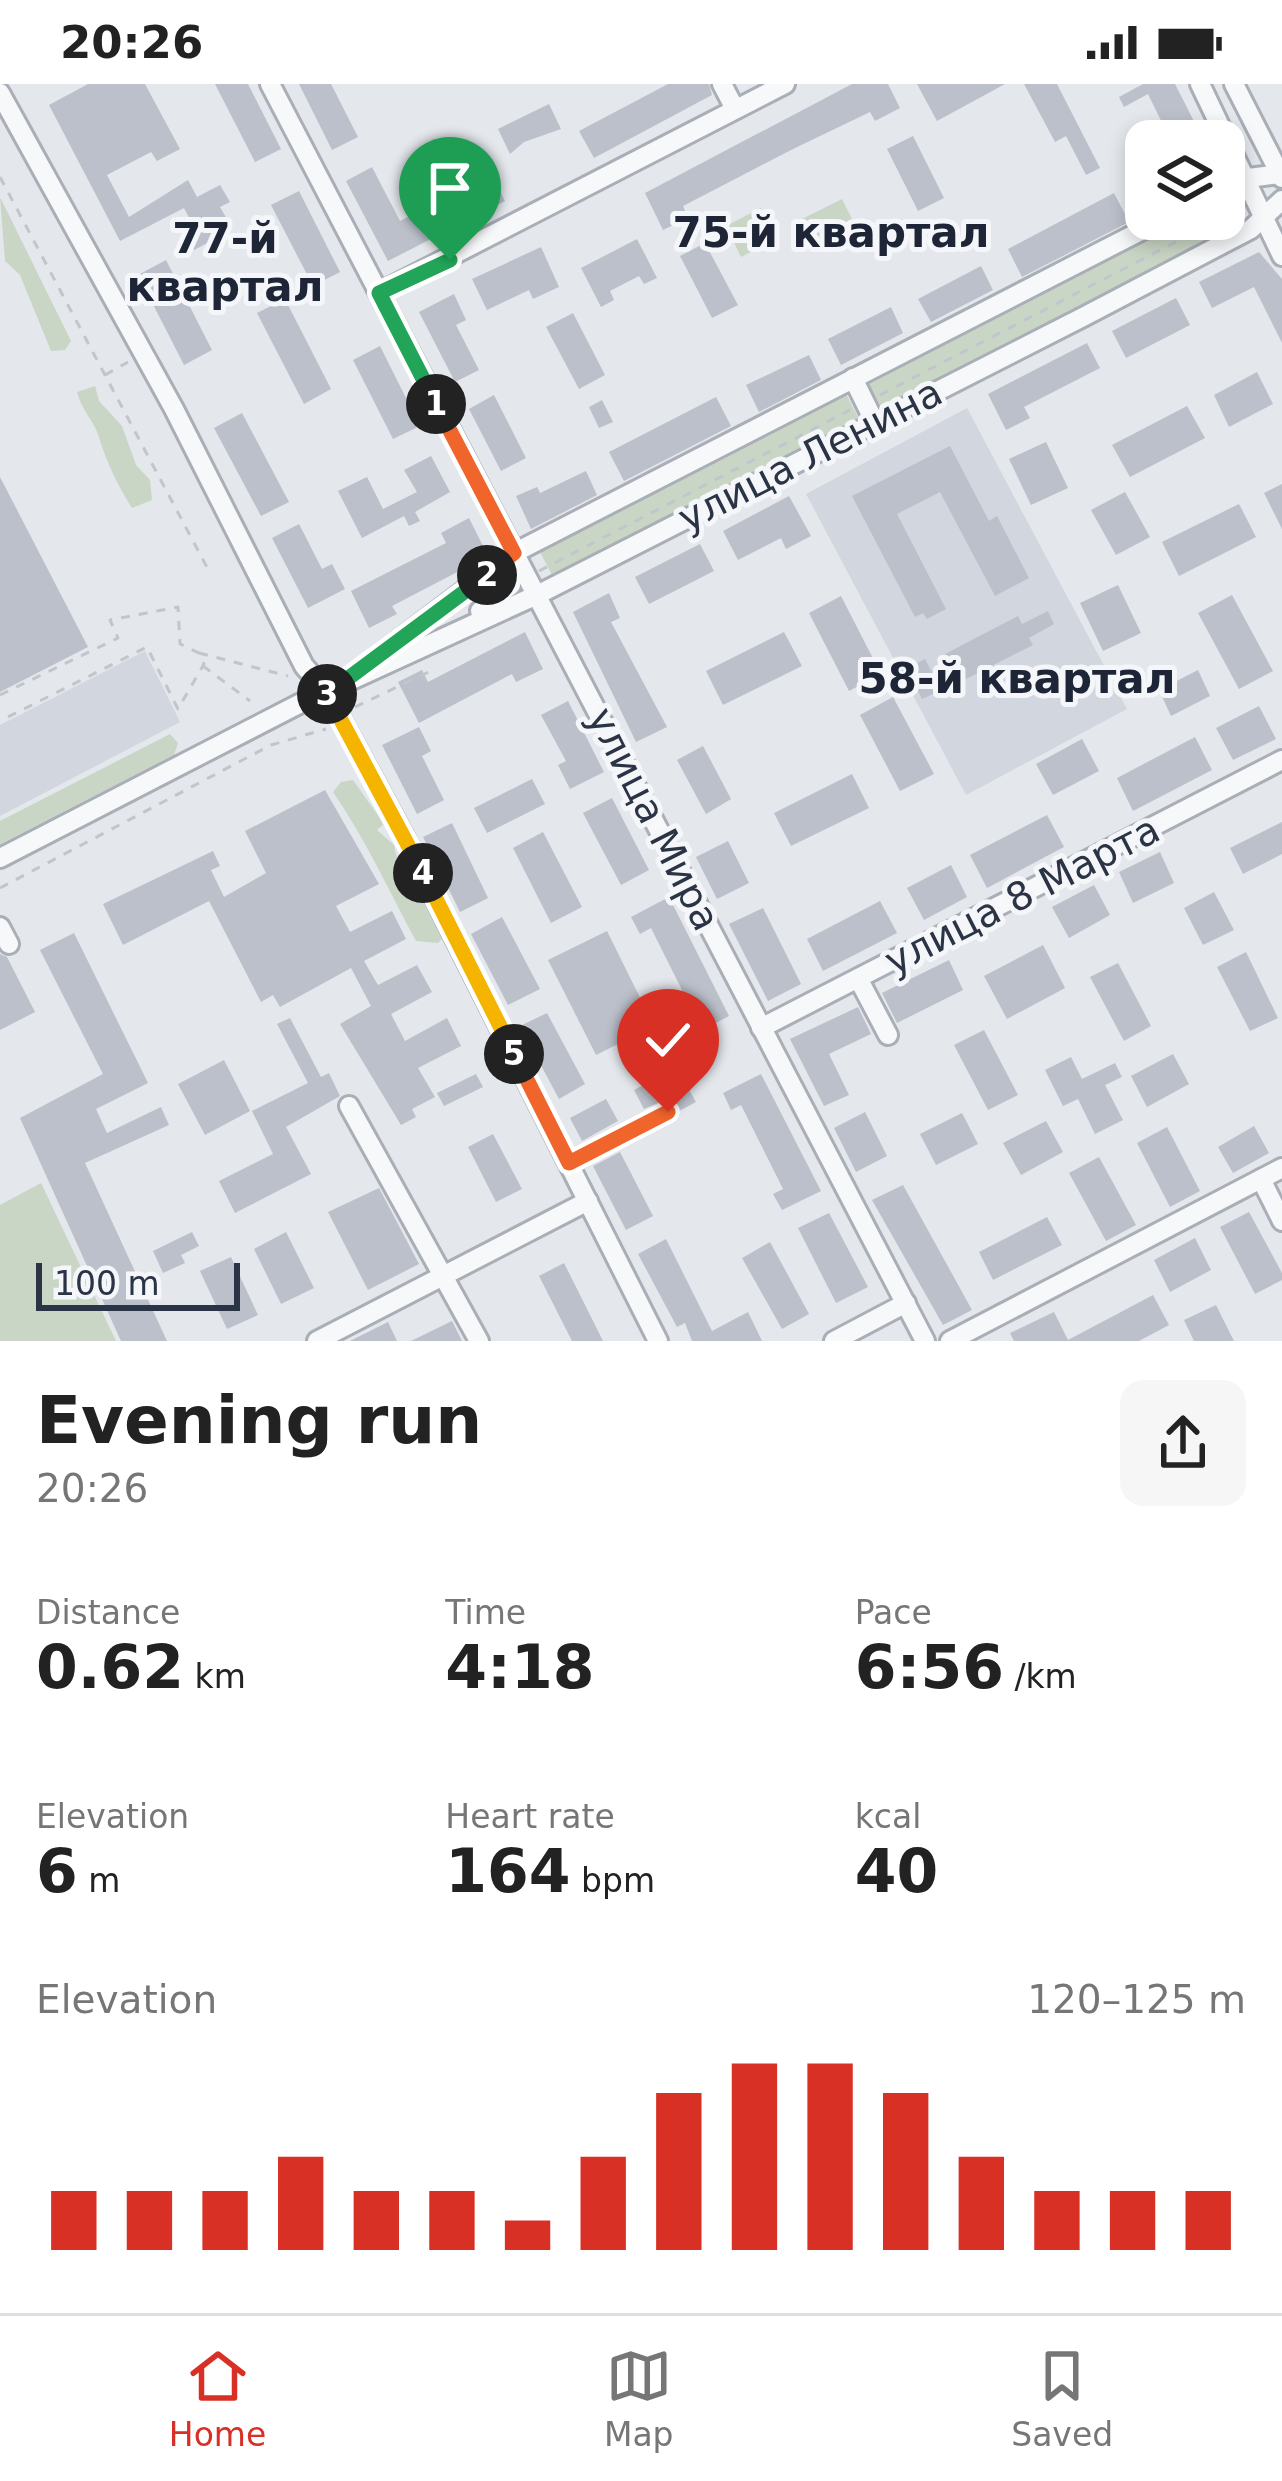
<!DOCTYPE html>
<html lang="en">
<head>
<meta charset="utf-8">
<style>
	body { margin:0; font-family:"DejaVu Sans",sans-serif; background:#f6f6f6; color:#222; height:100vh; display:flex; flex-direction:column; font-size:45px; white-space:nowrap }
	* { box-sizing:border-box; margin:0 }
	p { font-size:39px; color:#767676 }
	.icon { flex:none; width:66px; height:66px; fill:none; stroke:currentColor; stroke-width:2; stroke-linecap:round; stroke-linejoin:round }
	.map { position:relative; height:1257px; overflow:hidden }
	.sheet { display:flex; flex-direction:column; background:#fff; flex:1 }
	.sheet>* { flex:none }
	.tools { position:absolute; left:1125px; top:36px; display:grid; gap:24px }
	.tools a { display:grid; place-items:center; width:120px; height:120px; border-radius:24px; background:#fff; box-shadow:0 6px 18px #0003; font-size:60px }
	.scale { position:absolute; left:36px; bottom:30px; width:204px; box-sizing:border-box; padding-left:12px; border:6px solid #2b3445; border-top:0; font-size:33px; line-height:42px; white-space:nowrap; color:#2b3445; -webkit-text-stroke:9px #f4f6f9; paint-order:stroke }
	.pin { position:absolute; display:grid; place-items:center; width:102px; height:102px; color:#fff; margin:-123px -51px; border-radius:50% 50% 50% 0; rotate:-45deg; box-shadow:0 0 12px #0007 }
	.pin .icon { rotate:45deg }
	.km { position:absolute; width:60px; height:60px; margin:-30px; border-radius:50%; background:#222; color:#fff; font-size:33px; line-height:60px; text-align:center }
	.round { display:grid; place-items:center; flex:none; width:126px; height:126px; border-radius:24px; background:#f6f6f6 }
	.summary { display:flex; align-items:center; justify-content:space-between; height:204px; padding:0 36px }
	h1 { font-size:66px; font-weight:700; line-height:90px }
	.figures { display:grid; grid-template-columns:repeat(3,1fr); gap:18px; height:204px; padding:12px 36px }
	.figures div { display:grid; align-content:center }
	.figures b { font-size:60px; font-weight:700 }
	.figures small { font-size:33px; font-weight:400 }
	.figures p { font-size:33px }
	.chart { height:336px; padding:24px 36px }
	.chart p { display:flex; justify-content:space-between }
	.chart svg { width:100%; height:216px; margin-top:12px; stroke:#d93025; stroke-width:6 }
	.status { display:flex; justify-content:space-between; align-items:center; height:84px; padding:0 60px; background:#fff; direction:ltr }
	.status svg { height:33px; fill:currentColor }
	.dock { display:flex; justify-content:space-around; align-items:center; height:168px; border-top:3px solid #e0e0e0; background:#fff; font-size:33px; color:#767676 }
	.dock a { display:grid; justify-items:center; gap:6px }
	.dock .selected { color:#d93025 }
	.map>svg:first-child { display:block }
	.built { fill:#d2d6de }
	.green { fill:#c9d6c5 }
	.building { fill:#bbc0ca }
	.lines { fill:none; stroke-linecap:round; stroke-linejoin:round }
	.minor-casing { stroke:#a9aeb7; stroke-width:24 }
	.path { stroke:#c2c5cb; stroke-width:3; stroke-dasharray:9 9; stroke-linecap:butt }
	.minor { stroke:#f7f8fa; stroke-width:18 }
	.split-1-casing { stroke:#fff; stroke-width:24 }
	.split-2-casing { stroke:#fff; stroke-width:24 }
	.split-3-casing { stroke:#fff; stroke-width:24 }
	.split-4-casing { stroke:#fff; stroke-width:24 }
	.split-5-casing { stroke:#fff; stroke-width:24 }
	.split-6-casing { stroke:#fff; stroke-width:24 }
	.split-1 { stroke:#22a559; stroke-width:15 }
	.split-2 { stroke:#f0652b; stroke-width:15 }
	.split-3 { stroke:#22a559; stroke-width:15 }
	.split-4 { stroke:#f5b400; stroke-width:15 }
	.split-5 { stroke:#f5b400; stroke-width:15 }
	.split-6 { stroke:#f0652b; stroke-width:15 }
	.labels { text-anchor:middle; dominant-baseline:central; stroke-width:10; stroke-linejoin:round; paint-order:stroke }
	.street-label { font-size:39px; fill:#2b3445; stroke:#f4f6f9 }
	.neighbourhood-label { font-size:42px; font-weight:bold; fill:#1d2536; stroke:#f4f6f9 }
</style>
</head>
<body>
<div class="status"><b>20:26</b><svg viewBox="0 0 49 12"><path d="M0 12V9h3v3zM5 12V6h3v6zM10 12V3h3v9zM15 12V0h3v12zM26 1h20v11H26zM47 4h2v5h-2z"/></svg></div>
<div class="map">
<svg width="1282" height="1257" viewBox="0 0 1282 1257">
	<rect width="100%" height="100%" fill="#e4e7ec"/>
	<g class="built">
		<polygon points="967,324 1127,625 966,711 806,410"/>
		<polygon points="145,567 180,638 0,732 0,641"/>
	</g>
	<g class="green">
		<polygon points="0,113 71,257 65,266 51,267 20,191 5,177"/>
		<polygon points="842,115 855,141 809,164 796,138"/>
		<polygon points="761,124 770,141 757,148 763,162 741,173 726,142"/>
		<polygon points="1224,125 1234,145 879,325 865,297 1184,135 1224,135"/>
		<path d="M95 302 99 317 122 342 136 381 150 396 152 416 132 424C118 402 105 375 99 353 94 337 81 325 77 308Z"/>
		<polygon points="845,308 859,335 553,493 539,466"/>
		<polygon points="170,650 178,659 174,671 0,760 0,737"/>
		<path d="M353 696 384 740 377 746 394 761 402 796 412 797 442 855 438 859 416 857C388 805 366 756 333 708L341 698Z"/>
		<polygon points="41,1099 116,1257 0,1257 0,1121"/>
	</g>
	<g class="building">
		<polygon points="88,0 145,0 180,65 157,77 151,68 107,91 129,133 188,96 197,113 220,101 230,118 220,123 228,137 213,151 215,155 194,166 186,149 195,145 184,124 120,157 49,21"/>
		<polygon points="215,0 248,0 281,65 255,78"/>
		<polygon points="299,0 331,0 358,53 332,66"/>
		<polygon points="668,0 709,0 712,11 594,74 579,47"/>
		<polygon points="852,0 888,0 900,24 875,37 870,28 791,66 683,122 688,134 663,146 645,109"/>
		<polygon points="917,0 1005,0 937,37"/>
		<polygon points="1024,0 1057,0 1100,84 1086,91 1066,52 1055,58"/>
		<polygon points="1143,0 1175,0 1204,57 1171,57 1148,10 1124,23 1119,13"/>
		<polygon points="549,20 561,45 524,58 510,70 498,45"/>
		<polygon points="913,52 944,114 918,127 887,65"/>
		<polygon points="372,83 400,137 491,90 505,117 388,177 346,97"/>
		<polygon points="299,107 340,188 313,202 271,121"/>
		<polygon points="1114,109 1129,138 1022,193 1008,165"/>
		<polygon points="637,155 657,194 644,200 639,192 610,207 614,216 601,223 581,184"/>
		<polygon points="705,159 738,221 712,234 680,172"/>
		<polygon points="541,163 559,203 533,215 529,206 487,226 472,195"/>
		<polygon points="1259,168 1282,195 1282,259 1254,203 1212,224 1199,198"/>
		<polygon points="166,176 212,266 184,281 138,191"/>
		<polygon points="981,182 993,206 931,238 918,215"/>
		<polygon points="454,210 466,236 456,241 479,286 455,298 419,228"/>
		<polygon points="1176,214 1190,241 1126,274 1112,247"/>
		<polygon points="285,215 331,305 304,320 257,229"/>
		<polygon points="891,223 903,249 841,281 828,255"/>
		<polygon points="573,229 605,291 579,305 546,243"/>
		<polygon points="1087,259 1100,284 1024,323 1030,334 1006,346 988,310"/>
		<polygon points="380,262 420,342 393,355 353,276"/>
		<polygon points="809,271 821,296 759,328 746,301"/>
		<polygon points="1257,288 1273,320 1229,343 1214,311"/>
		<polygon points="494,311 526,374 501,387 469,325"/>
		<polygon points="716,313 731,342 624,397 609,368"/>
		<polygon points="602,316 613,338 599,344 589,323"/>
		<polygon points="1187,322 1205,354 1130,393 1112,361"/>
		<polygon points="242,329 289,418 261,432 214,344"/>
		<polygon points="1046,358 1068,404 1031,421 1009,375"/>
		<polygon points="950,362 989,437 997,432 1029,494 995,512 940,408 897,430 946,525 927,535 923,529 915,533 852,412"/>
		<polygon points="431,372 450,408 415,428 420,437 409,442 404,432 362,454 338,407 367,393 383,425 417,408 404,386"/>
		<polygon points="586,387 597,411 531,445 516,412 537,403 540,409"/>
		<polygon points="0,393 88,563 0,608"/>
		<polygon points="1282,400 1282,445 1264,409"/>
		<polygon points="1125,408 1150,453 1116,471 1091,426"/>
		<polygon points="789,412 811,452 786,465 781,454 738,476 723,447"/>
		<polygon points="1239,420 1256,453 1179,492 1162,458"/>
		<polygon points="469,434 488,472 392,522 397,530 369,544 351,507 446,459 441,449"/>
		<polygon points="299,440 322,485 332,480 345,505 308,524 272,454"/>
		<polygon points="700,460 714,487 649,520 635,493"/>
		<polygon points="1118,501 1141,549 1103,567 1080,519"/>
		<polygon points="609,509 620,534 611,538 667,643 636,658 573,528"/>
		<polygon points="1232,511 1273,587 1239,605 1198,529"/>
		<polygon points="841,512 881,590 849,607 809,529"/>
		<polygon points="1048,527 1054,540 1029,554 1033,561 960,598 945,570 1018,532 1022,540"/>
		<polygon points="525,548 543,585 516,598 512,590 419,639 398,598 422,586 428,598"/>
		<polygon points="784,548 802,582 723,621 706,587"/>
		<polygon points="925,575 941,606 922,615 907,584"/>
		<polygon points="1198,586 1210,612 1171,632 1159,606"/>
		<polygon points="893,613 934,690 900,707 860,631"/>
		<polygon points="568,617 604,688 570,705 558,681 566,677 541,631"/>
		<polygon points="1259,622 1276,655 1233,676 1216,644"/>
		<polygon points="419,643 431,667 422,672 444,716 417,730 382,661"/>
		<polygon points="1195,653 1212,686 1133,727 1117,694"/>
		<polygon points="1082,655 1099,687 1053,711 1036,680"/>
		<polygon points="703,662 731,715 706,730 677,676"/>
		<polygon points="852,690 869,724 791,762 774,729"/>
		<polygon points="532,695 545,720 487,749 474,724"/>
		<polygon points="325,706 379,800 336,822 350,848 392,827 406,855 364,877 378,901 417,881 432,908 391,930 405,957 447,934 461,962 418,984 435,1013 412,1025 416,1033 401,1041 340,940 371,922 351,884 280,923 273,911 261,918 209,817 123,861 103,820 213,767 220,782 211,786 224,813 266,789 245,747"/>
		<polygon points="612,714 649,786 621,801 583,729"/>
		<polygon points="1047,731 1064,763 987,804 970,771"/>
		<polygon points="1282,738 1282,770 1243,790 1230,764"/>
		<polygon points="452,739 488,814 460,828 423,753"/>
		<polygon points="543,748 582,823 551,839 513,764"/>
		<polygon points="728,757 749,799 717,815 696,773"/>
		<polygon points="1160,768 1174,799 1133,819 1119,788"/>
		<polygon points="951,781 967,813 924,836 907,804"/>
		<polygon points="1094,801 1110,831 1069,854 1052,823"/>
		<polygon points="1214,808 1234,846 1203,861 1184,824"/>
		<polygon points="669,813 729,932 693,951 684,935 694,930 651,844 640,850 631,833"/>
		<polygon points="880,817 897,849 823,887 807,855"/>
		<polygon points="763,824 801,900 768,917 729,840"/>
		<polygon points="502,833 540,905 508,921 471,850"/>
		<polygon points="607,847 654,942 596,971 548,876"/>
		<polygon points="74,849 148,999 96,1025 107,1049 161,1023 169,1041 85,1079 167,1257 121,1257 20,1034 103,990 40,866"/>
		<polygon points="1043,861 1065,904 1007,935 984,892"/>
		<polygon points="1246,868 1278,934 1250,947 1217,883"/>
		<polygon points="0,870 7,873 35,928 0,946"/>
		<polygon points="949,876 963,906 897,939 882,909"/>
		<polygon points="1118,879 1151,942 1124,957 1090,893"/>
		<polygon points="858,923 871,950 829,970 849,1011 824,1022 790,955"/>
		<polygon points="547,929 585,1000 559,1015 520,942"/>
		<polygon points="290,934 321,993 329,989 340,1012 286,1043 311,1090 235,1129 219,1097 273,1070 252,1027 308,999 277,940"/>
		<polygon points="984,946 1018,1011 988,1026 954,961"/>
		<polygon points="1173,970 1189,1000 1147,1023 1131,992"/>
		<polygon points="1071,973 1082,995 1115,979 1122,993 1105,1001 1123,1036 1095,1050 1078,1015 1063,1022 1045,986"/>
		<polygon points="671,974 696,1018 681,1026 667,1015 644,1025 634,1006 656,994 650,986"/>
		<polygon points="224,976 250,1027 205,1051 178,1000"/>
		<polygon points="476,990 483,1003 444,1022 437,1009"/>
		<polygon points="761,990 821,1107 782,1126 773,1110 783,1105 741,1021 731,1026 723,1009"/>
		<polygon points="606,1015 618,1037 582,1057 570,1034"/>
		<polygon points="865,1028 887,1072 856,1088 834,1044"/>
		<polygon points="962,1029 978,1060 936,1081 920,1050"/>
		<polygon points="1046,1037 1063,1068 1021,1091 1003,1059"/>
		<polygon points="1254,1042 1269,1069 1233,1089 1218,1063"/>
		<polygon points="1167,1043 1200,1107 1170,1123 1137,1059"/>
		<polygon points="493,1050 522,1105 496,1118 468,1063"/>
		<polygon points="620,1068 653,1132 626,1146 593,1082"/>
		<polygon points="1099,1073 1136,1141 1106,1157 1069,1089"/>
		<polygon points="903,1101 972,1226 943,1241 872,1116"/>
		<polygon points="379,1104 419,1180 368,1206 328,1128"/>
		<polygon points="1249,1128 1282,1189 1282,1196 1255,1210 1220,1143"/>
		<polygon points="829,1129 868,1203 836,1219 798,1144"/>
		<polygon points="1047,1133 1062,1161 993,1196 979,1168"/>
		<polygon points="192,1148 199,1162 181,1171 185,1179 163,1189 153,1167"/>
		<polygon points="286,1148 314,1204 281,1220 254,1165"/>
		<polygon points="1195,1154 1211,1186 1170,1208 1154,1176"/>
		<polygon points="666,1155 712,1247 748,1228 762,1257 692,1257 685,1239 677,1243 638,1170"/>
		<polygon points="770,1158 809,1230 782,1245 742,1174"/>
		<polygon points="231,1173 258,1231 227,1245 200,1187"/>
		<polygon points="564,1179 603,1257 572,1257 539,1192"/>
		<polygon points="1153,1211 1169,1241 1139,1257 1014,1257 1010,1249 1054,1228 1068,1256"/>
		<polygon points="1216,1221 1234,1257 1194,1257 1184,1236"/>
		<polygon points="452,1237 462,1257 411,1257"/>
		<polygon points="388,1238 397,1257 350,1257"/>
	</g>
	<g class="lines">
		<g class="minor-casing">
			<g id="minor">
				<polyline points="270,0 925,1257"/>
				<polyline points="722,0 735,25"/>
				<polyline points="1200,0 1282,172"/>
				<polyline points="1234,0 1282,94"/>
				<polyline points="0,9 174,325 304,582 325,606 402,749 658,1257"/>
				<polyline points="1224,106 1248,94 1280,90"/>
				<polyline points="379,209 785,0"/>
				<polyline points="853,294 874,337"/>
				<polyline points="480,527 511,501 514,474"/>
				<polyline points="378,572 514,469 1164,135"/>
				<polyline points="0,774 299,620 539,510 1083,233 1251,145 1282,116"/>
				<polyline points="0,843 9,860"/>
				<polyline points="859,896 888,951"/>
				<polyline points="761,944 1282,676"/>
				<polyline points="349,1022 479,1257"/>
				<polyline points="569,1079 668,1028"/>
				<polyline points="1261,1095 1282,1137"/>
				<polyline points="317,1257 588,1117"/>
				<polyline points="834,1257 906,1219"/>
				<polyline points="950,1257 1282,1084"/>
			</g>
		</g>
		<g class="path">
			<polyline points="0,93 210,489"/>
			<polyline points="1224,133 1239,125"/>
			<polyline points="105,291 128,278"/>
			<polyline points="880,311 1220,135"/>
			<polyline points="539,487 850,326"/>
			<polyline points="199,569 288,592"/>
			<polyline points="203,582 250,617"/>
			<polyline points="0,611 118,554 110,536 178,523 180,560 199,569 204,580 178,625 147,563 0,637"/>
			<polyline points="355,623 435,585"/>
			<polyline points="0,804 271,661 326,645"/>
		</g>
		<use href="#minor" class="minor"/>
	</g>
	<g class="lines">
		<g class="split-1-casing">
			<polyline id="split-1" points="436,320 379,209 450,176"/>
		</g>
		<g class="split-2-casing">
			<polyline id="split-2" points="436,320 514,469 487,491"/>
		</g>
		<g class="split-3-casing">
			<polyline id="split-3" points="327,610 487,491"/>
		</g>
		<g class="split-4-casing">
			<polyline id="split-4" points="327,610 423,789"/>
		</g>
		<g class="split-5-casing">
			<polyline id="split-5" points="423,789 514,970"/>
		</g>
		<g class="split-6-casing">
			<polyline id="split-6" points="514,970 569,1079 668,1028"/>
		</g>
		<use href="#split-1" class="split-1"/>
		<use href="#split-2" class="split-2"/>
		<use href="#split-3" class="split-3"/>
		<use href="#split-4" class="split-4"/>
		<use href="#split-5" class="split-5"/>
		<use href="#split-6" class="split-6"/>
	</g>
	<g class="labels">
		<g class="street-label">
			<text transform="translate(810 371) rotate(-27)">улица Ленина</text>
			<text transform="translate(654 735) rotate(63)">улица Мира</text>
			<text transform="translate(1022 811) rotate(-27)">улица 8 Марта</text>
		</g>
		<g class="neighbourhood-label">
			<text x="831" y="148">75-й квартал</text>
			<text x="225" y="154">77-й<tspan x="225" dy="48">квартал</tspan></text>
			<text x="1017" y="594">58-й квартал</text>
		</g>
	</g>
</svg>
<div class="tools">
<a><svg class="icon" aria-label="layers" viewBox="0 0 24 24"><path d="M12 4l9 5-9 5-9-5zM3 14l9 5 9-5"/></svg></a>
</div>
<div class="scale">100 m</div>
<div class="pin" style="left:450px;top:176px;background:#1e9e55"><svg class="icon" aria-label="arrive" viewBox="0 0 24 24"><path d="M6 21V4h12l-3 4 3 4H6"/></svg></div>
<div class="pin" style="left:668px;top:1028px;background:#d93025"><svg class="icon" aria-label="check" viewBox="0 0 24 24"><path d="M5 12l5 5 9-10"/></svg></div>
<b class="km" style="left:436px;top:320px">1</b>
<b class="km" style="left:487px;top:491px">2</b>
<b class="km" style="left:327px;top:610px">3</b>
<b class="km" style="left:423px;top:789px">4</b>
<b class="km" style="left:514px;top:970px">5</b>
</div>
<section class="sheet">
<div class="summary"><div><h1>Evening run</h1><p>20:26</p></div><a class="round"><svg class="icon" aria-label="share" viewBox="0 0 24 24"><path d="M12 15V3M7 8l5-5 5 5M5 13v7h14v-7"/></svg></a></div>
<div class="figures">
<div><p>Distance</p><b>0.62<small> km</small></b></div>
<div><p>Time</p><b>4:18</b></div>
<div><p>Pace</p><b>6:56<small> /km</small></b></div>
</div>
<div class="figures">
<div><p>Elevation</p><b>6<small> m</small></b></div>
<div><p>Heart rate</p><b>164<small> bpm</small></b></div>
<div><p>kcal</p><b>40</b></div>
</div>
<div class="chart"><p><span>Elevation</span>120–125 m</p>
<svg viewBox="0 0 160 44" preserveAspectRatio="none"><path d="M5 44V32M15 44V32M25 44V32M35 44V25M45 44V32M55 44V32M65 44V38M75 44V25M85 44V12M95 44V6M105 44V6M115 44V12M125 44V25M135 44V32M145 44V32M155 44V32"/></svg>
</div>
</section>
<nav class="dock">
<a class="selected"><svg class="icon" aria-label="home" viewBox="0 0 24 24"><path d="M3 11l9-7 9 7M6 9v11h12V9"/></svg>Home</a>
<a><svg class="icon" aria-label="map" viewBox="0 0 24 24"><path d="M3 6l6-2 6 2 6-2v14l-6 2-6-2-6 2zM9 4v14M15 6v14"/></svg>Map</a>
<a><svg class="icon" aria-label="saved" viewBox="0 0 24 24"><path d="M7 4h10v16l-5-4-5 4z"/></svg>Saved</a>
</nav>
</body>
</html>
